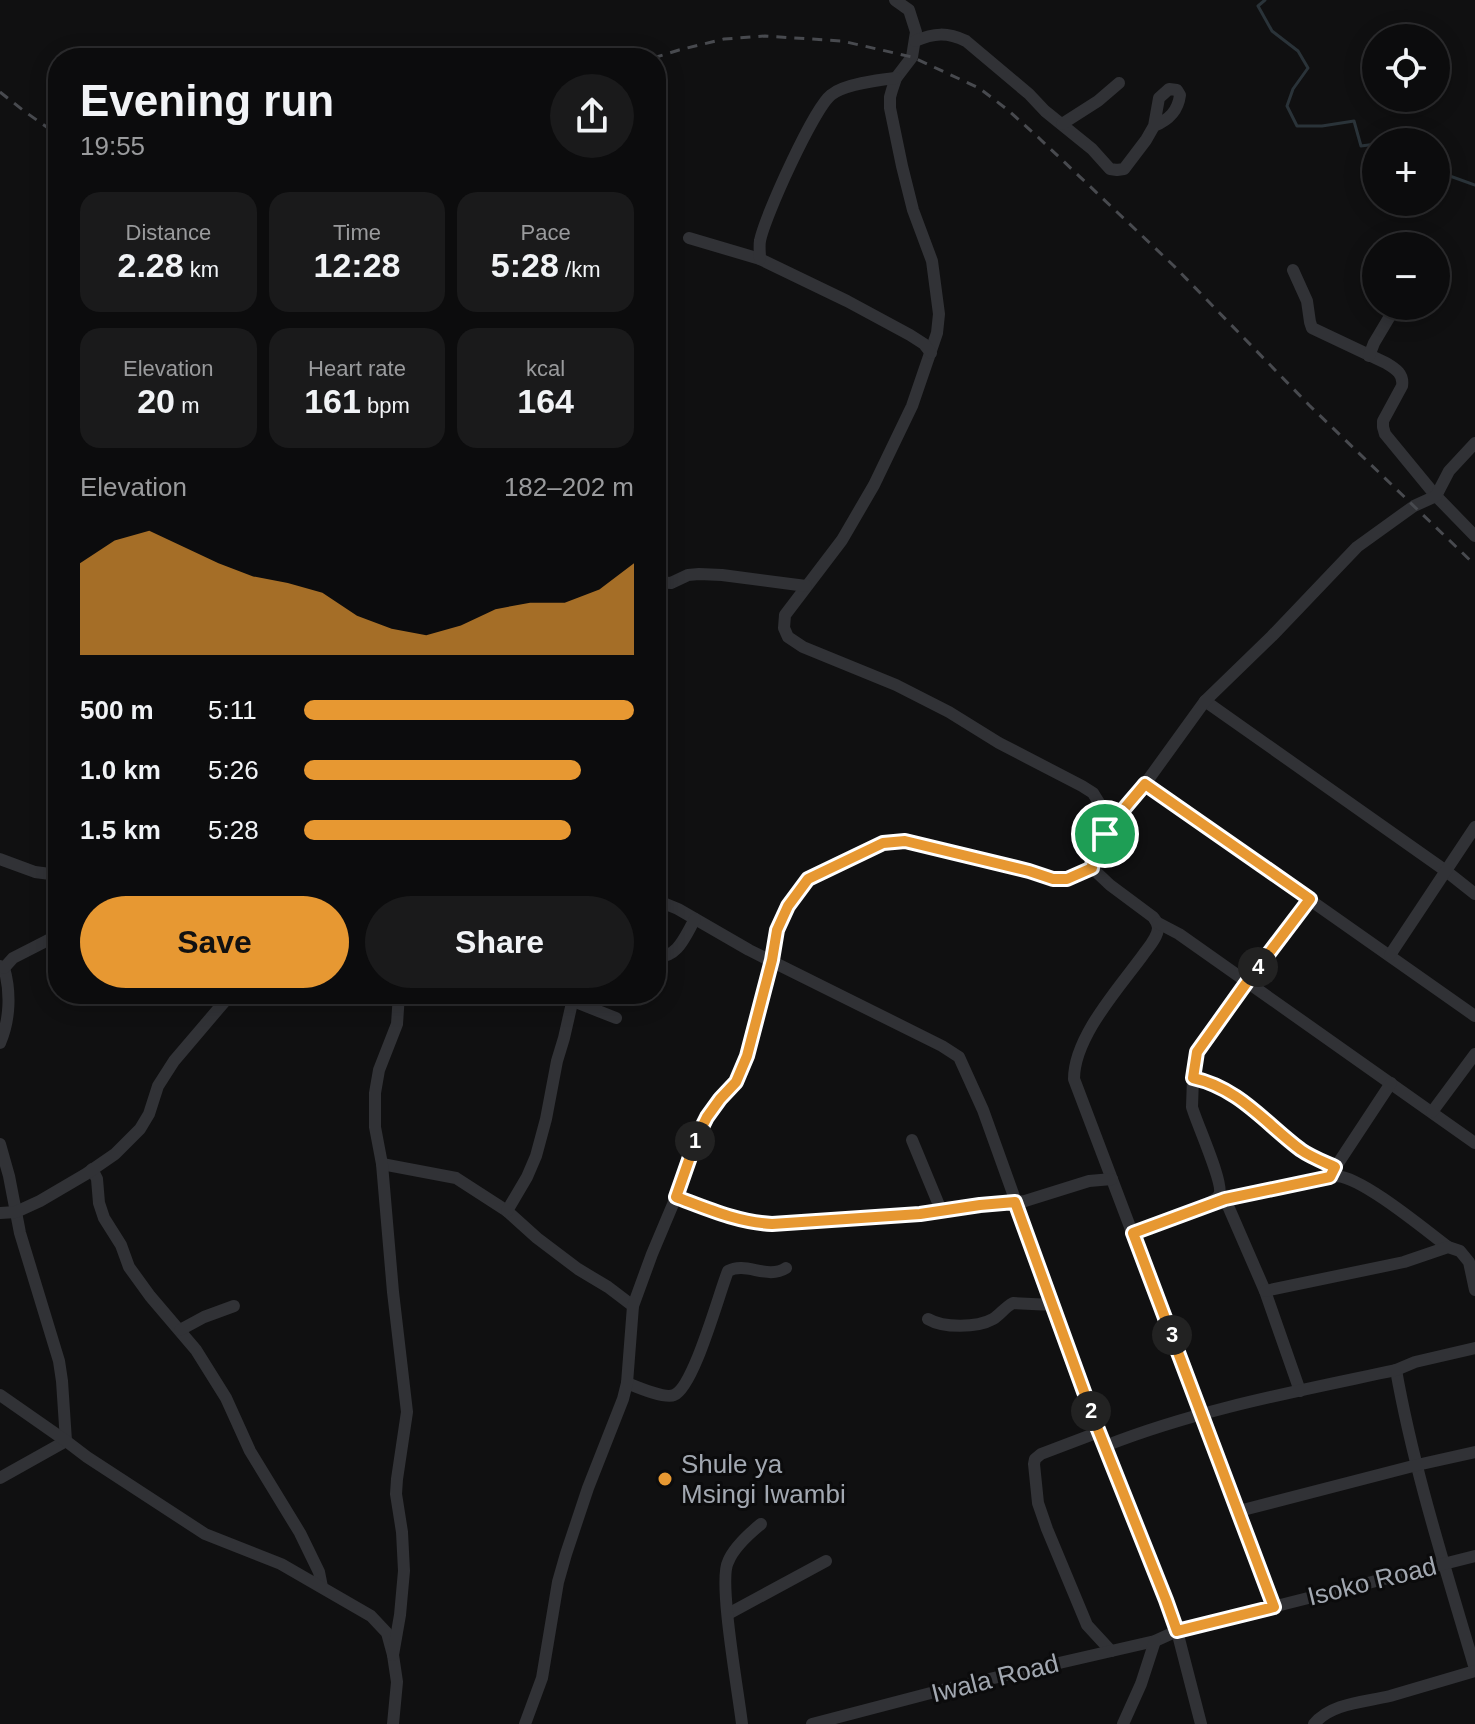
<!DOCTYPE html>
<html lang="en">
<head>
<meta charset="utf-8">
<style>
	body { margin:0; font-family:Arial,sans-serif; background:#1a1a1b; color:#f1f3f6; height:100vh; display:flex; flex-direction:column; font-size:30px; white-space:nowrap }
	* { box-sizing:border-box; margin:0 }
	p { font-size:26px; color:#9a9b9d }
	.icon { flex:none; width:44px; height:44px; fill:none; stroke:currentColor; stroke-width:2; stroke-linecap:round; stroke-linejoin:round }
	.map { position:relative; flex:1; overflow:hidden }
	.details { position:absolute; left:48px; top:48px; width:618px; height:956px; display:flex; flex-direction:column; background:#0c0c0d; border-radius:32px; box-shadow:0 4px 20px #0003,0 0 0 2px #2c2c2e }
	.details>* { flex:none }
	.fabs { position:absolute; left:1362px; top:24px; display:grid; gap:16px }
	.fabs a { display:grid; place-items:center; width:88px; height:88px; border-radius:50%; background:#0c0c0d; box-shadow:0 4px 20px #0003,0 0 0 2px #2c2c2e; font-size:40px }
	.pin { position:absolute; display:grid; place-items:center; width:68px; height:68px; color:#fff; margin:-34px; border:4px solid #fff; border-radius:50%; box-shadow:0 2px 8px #0007 }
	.km { position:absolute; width:40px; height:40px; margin:-20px; border-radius:50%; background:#222; color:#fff; font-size:22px; line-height:40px; text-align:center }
	.round { display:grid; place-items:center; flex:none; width:84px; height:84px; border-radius:42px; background:#1a1a1b }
	.head { display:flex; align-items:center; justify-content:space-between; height:136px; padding:0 32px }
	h1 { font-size:44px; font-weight:800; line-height:60px }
	.metrics { display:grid; grid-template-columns:repeat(3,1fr); gap:12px; height:136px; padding:8px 32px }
	.metrics div { display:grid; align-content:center; border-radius:20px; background:#1a1a1b; text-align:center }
	.metrics b { font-size:34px; font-weight:800 }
	.metrics small { font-size:22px; font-weight:400 }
	.metrics p { font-size:22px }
	.chart { height:224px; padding:16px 32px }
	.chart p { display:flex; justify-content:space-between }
	.chart svg { width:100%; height:144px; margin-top:8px; fill:#e79832; opacity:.7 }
	.button { display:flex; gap:16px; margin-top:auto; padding:16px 32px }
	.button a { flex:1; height:92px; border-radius:48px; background:#e79832; color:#111; font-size:32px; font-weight:800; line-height:92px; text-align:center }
	.button a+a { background:#1a1a1b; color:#f1f3f6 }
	ul { padding:0 32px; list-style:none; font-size:26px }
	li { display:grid; grid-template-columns:128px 96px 1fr; align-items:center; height:60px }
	li i { height:20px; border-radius:10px; background:#e79832 }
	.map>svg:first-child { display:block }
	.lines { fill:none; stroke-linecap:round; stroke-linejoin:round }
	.stream { stroke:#2a3339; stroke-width:3 }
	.minor { stroke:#313236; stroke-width:12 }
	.rail { stroke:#484a4f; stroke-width:3; stroke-dasharray:10 8; stroke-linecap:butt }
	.route-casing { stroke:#fff; stroke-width:16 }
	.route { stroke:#e79832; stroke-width:10 }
	.poi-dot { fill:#e79832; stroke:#0b0b0c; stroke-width:3 }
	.labels { text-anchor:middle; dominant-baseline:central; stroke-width:6; stroke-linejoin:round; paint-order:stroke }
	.poi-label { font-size:26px; fill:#a2a8b1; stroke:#0b0b0c; text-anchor:start }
	.street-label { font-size:26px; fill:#a2a8b1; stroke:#0b0b0c }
</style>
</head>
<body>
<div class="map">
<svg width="1475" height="1724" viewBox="0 0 1475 1724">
	<rect width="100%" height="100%" fill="#101011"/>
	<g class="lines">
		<g class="stream">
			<polyline points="1265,0 1258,6 1272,31 1298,51 1308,68 1293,89 1287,106 1297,126 1322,126 1354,121 1361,146 1376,144"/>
			<polyline points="1436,171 1475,185"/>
		</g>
		<g class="minor">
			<path d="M895 0 909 10 916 32 912 57 896 78 892 90 890 97V108L902 166 913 210 932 261 939 314 937 333 912 406 874 485 842 540 785 615 784 628 788 637 803 647 896 685 949 712 999 743 1082 786 1093 793 1101 806 1105 834 1092 860V868L1110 885 1153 917C1156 921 1158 923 1158 928 1158 937 1148 948 1143 955 1119 988 1074 1037 1074 1079L1274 1607"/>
			<path d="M915 41C934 33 947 32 966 41L1029 94 1045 111 1092 149 1110 169 1117 170 1124 169 1146 140 1154 126 1159 98 1169 89 1177 90 1180 95C1178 111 1169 120 1154 126"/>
			<polyline points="1062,124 1098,101 1119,83"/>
			<polyline points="689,238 760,259 847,301 910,335 924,344 931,353"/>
			<path d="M760 259C760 253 759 246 760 241 764 218 814 108 831 95 844 84 879 80 896 78"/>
			<path d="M1293 270 1307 301 1310 322 1312 328 1386 363C1396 369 1404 374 1402 386L1383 421V427L1385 434 1436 496 1475 536"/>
			<polyline points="1369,356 1374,343 1396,306"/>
			<polyline points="656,582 671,583 688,575 699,574 722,575 806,586"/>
			<polyline points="1205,701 1446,871 1475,894"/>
			<polyline points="1145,784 1475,1016"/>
			<polyline points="1105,834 1145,784 1205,701 1272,636 1357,547 1414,506 1436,496 1449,471 1475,443"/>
			<polyline points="0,859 35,872 58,875"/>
			<polyline points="656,900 678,909 749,950 942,1046 959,1057 983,1110 1095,1422 1166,1600 1177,1631 1201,1724"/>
			<polyline points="1158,923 1179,934 1475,1143"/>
			<polyline points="1390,955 1475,827"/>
			<path d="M656 957C678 958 685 936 695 919"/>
			<path d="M0 966 4 968C11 992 10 1020 0 1043"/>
			<polyline points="4,968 13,958 58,935"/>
			<polyline points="573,1001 616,1018"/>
			<polyline points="1193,1078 1214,1084 1227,1090 1301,1150 1335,1167"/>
			<polyline points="1432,1112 1475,1054"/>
			<polyline points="912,1140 941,1210"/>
			<polyline points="0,1144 9,1176 20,1233 59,1361 62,1381 66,1441 0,1478"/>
			<polyline points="382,1164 456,1178 507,1211 537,1238 578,1269 608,1287 633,1306"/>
			<polyline points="92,1169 97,1179 99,1203 104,1218 121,1245 129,1267 150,1296 196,1350 226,1398 250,1451 300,1533 319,1572 322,1587"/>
			<polyline points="1331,1174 1391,1083"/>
			<path d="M676 1197C708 1209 737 1222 772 1224L920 1214 980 1205 1025 1201 1089 1181 1112 1179"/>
			<polyline points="1225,1199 1265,1291 1300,1391"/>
			<path d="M1209 1203C1212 1201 1217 1199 1219 1195 1225 1185 1196 1122 1192 1107L1193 1078 1197 1052 1247 982 1310 899"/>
			<polyline points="507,1211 527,1177 536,1156 546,1119 557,1061 564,1038 574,994"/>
			<polyline points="0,1213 16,1212 40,1201 86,1174 115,1154 140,1129 149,1114 158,1086 174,1061 231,994"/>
			<path d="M1133 1233 1225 1199 1337 1176C1363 1178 1424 1229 1448 1247"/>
			<polyline points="1265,1291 1404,1262 1448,1247 1460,1251 1469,1262 1475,1290"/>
			<path d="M928 1319C943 1328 977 1328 993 1319 1000 1315 1005 1307 1013 1303L1053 1305"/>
			<polyline points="180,1330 204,1317 234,1306"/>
			<path d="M1396 1370C1414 1471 1446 1570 1475 1669"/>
			<path d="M627 1383C637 1387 665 1399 674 1395 694 1387 719 1293 728 1271 746 1261 767 1280 786 1268"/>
			<polyline points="0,1395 66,1441 87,1457 205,1534 281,1564 371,1616 387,1633 393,1655 397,1682 393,1724"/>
			<polyline points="1099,1432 1041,1454 1035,1459 1034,1464 1038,1503 1047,1529 1087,1625 1111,1651"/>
			<path d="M1105 1446C1199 1409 1298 1391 1396 1370L1415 1362 1475 1348"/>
			<polyline points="1239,1511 1417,1465 1475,1452"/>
			<polyline points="728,1614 826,1561"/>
			<polyline points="393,1655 400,1615 404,1571 402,1532 396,1494 397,1479 407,1412 393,1292 382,1164 375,1127 375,1093 379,1070 397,1024 399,994"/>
			<polyline points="525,1724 542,1678 558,1582 566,1554 588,1488 623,1399 627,1383 633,1306 652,1254 676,1197 697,1137 707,1117 720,1099 736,1082 747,1056 782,918 801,886 808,879 883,843 905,841 1029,871 1053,879 1067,879 1092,868"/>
			<path d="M742 1724C739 1696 718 1581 728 1562 733 1549 750 1533 761 1524"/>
			<polyline points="812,1724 946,1689 1155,1641 1177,1631 1475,1556"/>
			<polyline points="1123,1724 1141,1684 1155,1641"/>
			<path d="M1314 1724C1331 1703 1365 1702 1390 1696 1418 1688 1447 1679 1475 1671"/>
		</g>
		<g class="rail">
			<polyline points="653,58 679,50 724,39 765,36 842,41 912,57 979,88 1008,110 1040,139 1174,266 1309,405 1475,565"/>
			<polyline points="0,92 24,111 58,135"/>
		</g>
	</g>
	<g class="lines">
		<g class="route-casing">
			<path id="route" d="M1145 784 1310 899 1247 982 1197 1052 1193 1078C1239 1088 1265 1123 1301 1150 1311 1157 1324 1162 1335 1167L1330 1177 1225 1199 1133 1233 1274 1607 1177 1631 1166 1600 1095 1422 1015 1202 980 1205 920 1214 772 1224C737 1222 708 1209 676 1197L697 1137 707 1117 720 1099 736 1082 747 1056 772 960 777 930 788 906 808 879 883 843 905 841 1029 871 1053 879H1067L1092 868C1093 840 1128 805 1145 784Z"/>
		</g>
		<use href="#route" class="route"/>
	</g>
	<circle class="poi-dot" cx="665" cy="1479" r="8"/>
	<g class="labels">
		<g class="poi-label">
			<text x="681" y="1464">Shule ya<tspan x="681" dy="30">Msingi Iwambi</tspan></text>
		</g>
		<g class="street-label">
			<text transform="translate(1372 1581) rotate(-14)">Isoko Road</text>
			<text transform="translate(995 1678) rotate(-14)">Iwala Road</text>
		</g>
	</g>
</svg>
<div class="fabs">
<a><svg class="icon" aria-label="locate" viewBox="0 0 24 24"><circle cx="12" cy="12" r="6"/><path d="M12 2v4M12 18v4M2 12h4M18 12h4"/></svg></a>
<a>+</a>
<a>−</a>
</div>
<div class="pin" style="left:1105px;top:834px;background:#1e9e55"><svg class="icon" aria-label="arrive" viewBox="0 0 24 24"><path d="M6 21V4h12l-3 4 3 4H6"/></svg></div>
<b class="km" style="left:695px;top:1141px">1</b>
<b class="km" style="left:1091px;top:1411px">2</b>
<b class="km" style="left:1172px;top:1335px">3</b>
<b class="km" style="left:1258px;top:967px">4</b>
<section class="details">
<div class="head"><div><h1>Evening run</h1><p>19:55</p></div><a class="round"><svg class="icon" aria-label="share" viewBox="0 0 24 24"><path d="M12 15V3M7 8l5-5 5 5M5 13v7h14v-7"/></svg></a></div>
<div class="metrics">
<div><p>Distance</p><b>2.28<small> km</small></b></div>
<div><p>Time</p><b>12:28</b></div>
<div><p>Pace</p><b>5:28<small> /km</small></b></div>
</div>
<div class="metrics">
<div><p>Elevation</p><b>20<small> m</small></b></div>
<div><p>Heart rate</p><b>161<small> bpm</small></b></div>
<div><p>kcal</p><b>164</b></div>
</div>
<div class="chart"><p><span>Elevation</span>182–202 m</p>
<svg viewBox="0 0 160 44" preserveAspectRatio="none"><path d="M0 44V16L10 9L20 6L30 11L40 16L50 20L60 22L70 25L80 32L90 36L100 38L110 35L120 30L130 28L140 28L150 24L160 16V44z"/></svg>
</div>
<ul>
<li><b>500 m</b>5:11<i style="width:100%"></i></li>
<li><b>1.0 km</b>5:26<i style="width:84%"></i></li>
<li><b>1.5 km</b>5:28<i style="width:81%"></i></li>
</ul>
<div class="button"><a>Save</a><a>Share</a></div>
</section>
</div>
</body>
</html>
